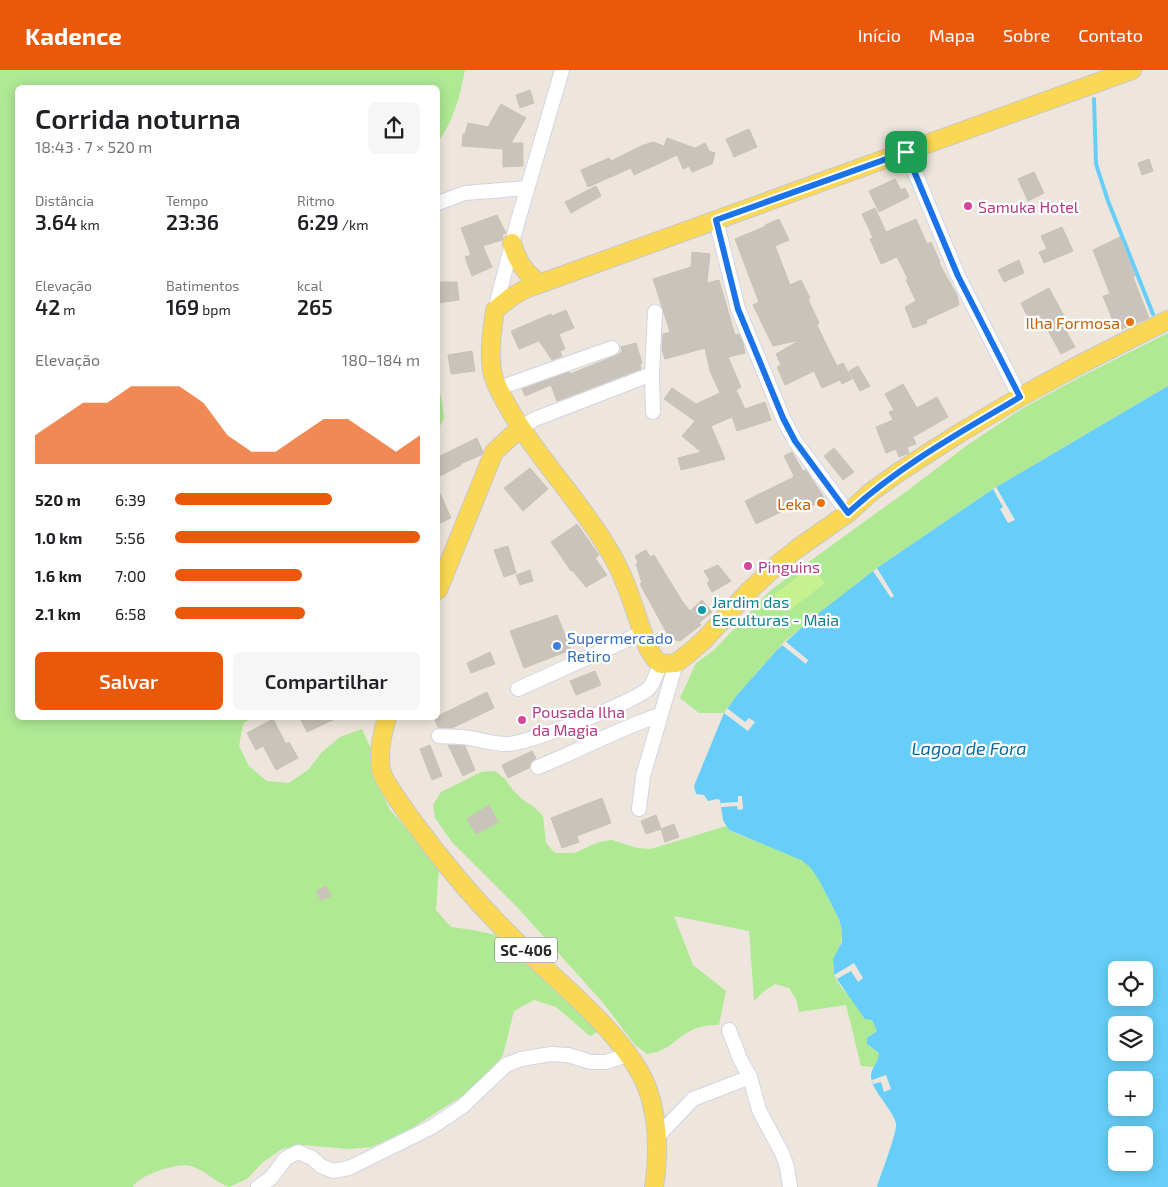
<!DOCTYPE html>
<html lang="pt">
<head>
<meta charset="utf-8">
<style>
	body { margin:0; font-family:"Exo 2",sans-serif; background:#f6f6f6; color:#202124; height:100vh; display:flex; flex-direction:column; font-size:19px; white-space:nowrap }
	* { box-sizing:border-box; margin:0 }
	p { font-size:16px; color:#757577 }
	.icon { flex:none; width:28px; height:28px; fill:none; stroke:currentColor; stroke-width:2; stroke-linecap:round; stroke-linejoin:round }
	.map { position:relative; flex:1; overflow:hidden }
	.drawer { position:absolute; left:15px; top:15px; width:425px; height:635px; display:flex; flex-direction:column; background:#fff; border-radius:8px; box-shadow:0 2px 12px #0003 }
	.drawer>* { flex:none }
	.tools { position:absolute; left:1108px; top:891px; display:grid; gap:10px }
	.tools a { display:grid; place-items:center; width:45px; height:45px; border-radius:8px; background:#fff; box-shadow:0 2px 12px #0003; font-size:25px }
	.pin { position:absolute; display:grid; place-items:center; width:42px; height:42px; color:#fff; margin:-21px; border-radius:10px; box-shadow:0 2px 8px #0006 }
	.round { display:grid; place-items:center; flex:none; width:52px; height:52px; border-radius:8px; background:#f6f6f6 }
	.overview { display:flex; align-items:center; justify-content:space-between; height:85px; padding:0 20px }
	h1 { font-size:28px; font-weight:600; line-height:38px }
	.figures { display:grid; grid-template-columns:repeat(3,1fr); gap:8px; height:85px; padding:5px 20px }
	.figures div { display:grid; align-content:center }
	.figures b { font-size:21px; font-weight:600 }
	.figures small { font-size:14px; font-weight:400 }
	.figures p { font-size:14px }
	.chart { height:140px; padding:10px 20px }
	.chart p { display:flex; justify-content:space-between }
	.chart svg { width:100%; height:90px; margin-top:5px; fill:#ea580c; opacity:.7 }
	.primary-button { display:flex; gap:10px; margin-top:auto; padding:10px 20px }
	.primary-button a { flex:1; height:58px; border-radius:8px; background:#ea580c; color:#fff; font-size:20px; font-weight:600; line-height:58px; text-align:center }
	.primary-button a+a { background:#f6f6f6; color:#202124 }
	ul { padding:0 20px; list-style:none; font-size:16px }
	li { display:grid; grid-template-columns:80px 60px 1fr; align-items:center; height:38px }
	li i { height:12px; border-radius:6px; background:#ea580c }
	header { display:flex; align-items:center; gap:30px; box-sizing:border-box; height:70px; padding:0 25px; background:#ea580c; color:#fff }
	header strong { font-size:24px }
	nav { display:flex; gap:28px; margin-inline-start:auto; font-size:18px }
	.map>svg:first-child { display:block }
	.green { fill:#afe994 }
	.pitch { fill:#c5f18f }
	.water { fill:#66cef8; fill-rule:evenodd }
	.pier { fill:#eee6dc }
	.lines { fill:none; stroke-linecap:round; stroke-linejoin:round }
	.stream { stroke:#66cef8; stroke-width:4 }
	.building { fill:#c9c3bb; stroke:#c9c3b5 }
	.minor-casing { stroke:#d1d4e5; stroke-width:16 }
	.major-casing { stroke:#c8c8c8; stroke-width:20 }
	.minor { stroke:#fff; stroke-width:14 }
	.major { stroke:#fbd853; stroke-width:18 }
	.route-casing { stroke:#fff; stroke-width:10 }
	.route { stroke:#1a73e8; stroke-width:6 }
	.hotel-dot { fill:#d1479c; stroke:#fff; stroke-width:2 }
	.food-dot { fill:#e8710a; stroke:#fff; stroke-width:2 }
	.culture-dot { fill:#0f9aa8; stroke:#fff; stroke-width:2 }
	.shop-dot { fill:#3f7fe0; stroke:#fff; stroke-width:2 }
	.labels { text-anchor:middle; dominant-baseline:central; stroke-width:4.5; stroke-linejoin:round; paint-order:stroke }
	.shield { fill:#fff; stroke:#6b6b6b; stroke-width:1 }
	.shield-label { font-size:15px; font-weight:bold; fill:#2b2b2b }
	.hotel-label { font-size:16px; fill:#b23c85; stroke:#fff; text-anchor:start }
	.food-label { font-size:16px; fill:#c56008; stroke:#fff; text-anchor:end }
	.culture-label { font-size:16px; fill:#0d838f; stroke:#fff; text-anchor:start }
	.shop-label { font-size:16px; fill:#366cbe; stroke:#fff; text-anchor:start }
	.water-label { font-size:18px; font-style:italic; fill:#036aa6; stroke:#fff }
</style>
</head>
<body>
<header>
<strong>Kadence</strong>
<nav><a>Início</a><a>Mapa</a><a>Sobre</a><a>Contato</a></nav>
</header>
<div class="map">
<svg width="1168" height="1117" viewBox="0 0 1168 1117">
	<rect width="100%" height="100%" fill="#eee6dc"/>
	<g class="green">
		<path d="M0 0H465C460 26 454 50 438 72V18H18V648H251L243 654 239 676 249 696 267 711 289 713 309 699 322 682 340 667 362 659 371 679V700L390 740 424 778 439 797 436 840 451 857 473 860 496 865 558 921 591 954 597 962 590 966 556 937 534 930 514 941 503 985 490 1002 467 1023 412 1058 372 1077 348 1079 303 1075 282 1079 263 1092 247 1109 229 1117C216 1113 205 1100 191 1096 179 1092 138 1105 133 1117H0Z"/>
		<polygon points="1168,263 1168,316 993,419 877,498 785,571 737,625 724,643 699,643 680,628 696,593 714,580 771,520 799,499 911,418 966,376 1023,338 1080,307"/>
		<polygon points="438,321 441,325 444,348 438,360"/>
		<path d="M495 701 505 709 513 720 522 729 534 737 543 746 546 773 555 783H574L599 772 612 770 637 778 651 779 726 756 729 760 737 764C754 771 798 785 810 796 818 804 824 818 829 829 834 839 841 849 842 861 844 878 829 887 834 904 840 925 875 943 877 961L867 968V974L879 983V987L874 997 861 996 846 935 799 942 796 929 789 918 775 914 763 922 754 931 749 861 674 846 693 895 726 921 719 955C710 955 700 956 692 960 674 969 670 981 647 984L635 975 604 934 518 838 452 772 435 748 433 735 441 722 481 702Z"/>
	</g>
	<polygon class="pitch" points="811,496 825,513 789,541 775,524"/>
	<path class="water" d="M1168 316V1117H877C880 1106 898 1061 896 1053 892 1038 870 1019 871 1005 872 997 879 991 879 983L867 974V968L877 961 872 950 865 949 834 905 833 889 842 872V860L839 849 819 810 810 797 801 790 729 760 723 750 720 730 717 729 708 731 704 725 696 724 694 716 724 643 737 625 777 580 810 550 877 498 993 419ZM1116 900H1144V928H1116ZM1116 955H1144V982H1116ZM1116 1010H1144V1038H1116ZM1116 1065H1144V1092H1116Z"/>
	<g class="pier">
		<polygon points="996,417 1015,450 1008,453 1000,439 1003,437 993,419"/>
		<polygon points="877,498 894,526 891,528 873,501"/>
		<polygon points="785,571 808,590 806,594 782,575"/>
		<polygon points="727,638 745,652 749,648 755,652 748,661 724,643"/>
		<polygon points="738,726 742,726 743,739 738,740 737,736 721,737 721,733 738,732"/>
		<polygon points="854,893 863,908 858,912 851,901 837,909 834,905"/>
		<polygon points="886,1005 891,1019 884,1022 881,1012 873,1014 872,1010"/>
	</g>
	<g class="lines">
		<polyline class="stream" points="1094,29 1096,94 1108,131 1153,244"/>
	</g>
	<g class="building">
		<polygon points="530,20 534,33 520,38 516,25"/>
		<polygon points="501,34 526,48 511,73 523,73 523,96 503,97 503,79 462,76 463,64 465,64 468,53 488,57"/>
		<polygon points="749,59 757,77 734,87 726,69"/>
		<polygon points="667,68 695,78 705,73 709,81 715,83 712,94 692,102 689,96 683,99 677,85 634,105 631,98 588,117 581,100 609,88 611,91 641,76 653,72 664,76"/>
		<polygon points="1149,89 1153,101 1142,105 1138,93"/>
		<polygon points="1034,102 1044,123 1028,131 1018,109"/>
		<polygon points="895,109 901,120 905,118 909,127 879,142 869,121"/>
		<polygon points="596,116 601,126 571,143 565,132"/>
		<polygon points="875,138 886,162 916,149 927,174 931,172 940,192 939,193 957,225 959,235 926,250 927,253 913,258 905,237 916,231 906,210 908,209 897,187 881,194 870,169 873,168 862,144"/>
		<polygon points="497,145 506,163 502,165 503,167 502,170 483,176 492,197 472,206 465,187 471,185 461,158"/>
		<polygon points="779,149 789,170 775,176 790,215 801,210 810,228 808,229 819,253 817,255 825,272 837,296 843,293 852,309 842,314 840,310 822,318 814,301 785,315 777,297 781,295 776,284 800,270 773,276 753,235 759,232 735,169 766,156 765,155"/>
		<polygon points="1062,157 1073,181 1044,193 1039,182 1047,179 1041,166"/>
		<polygon points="1120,167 1135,206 1133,207 1149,248 1117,261 1103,226 1110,224 1093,180"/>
		<polygon points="692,182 710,184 707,213 719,210 735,265 739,264 743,273 745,283 728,287 741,317 736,320 745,339 765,332 771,350 737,361 732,347 711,356 725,389 681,400 678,388 701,382 682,366 695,351 664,329 672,318 696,334 720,323 710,301 705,278 665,289 662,280 663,264 670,262 653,209 691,197"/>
		<polygon points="1019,190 1024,203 1004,212 998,200"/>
		<polygon points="438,212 457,212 459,230 438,233"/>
		<polygon points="1049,218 1070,257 1065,259 1075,277 1061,284 1039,244 1029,250 1021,233"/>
		<polygon points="566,240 574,258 559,264 565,279 560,281 562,286 552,290 539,271 519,279 511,261 551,244 552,246"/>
		<polygon points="636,273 642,293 640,293 641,299 557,331 551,315 525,326 522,319 569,302 570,304 615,286 622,282 621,277"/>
		<polygon points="472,281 475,301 451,304 448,285"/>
		<polygon points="858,296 870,316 860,321 849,301"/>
		<polygon points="903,314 917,338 937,327 948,347 913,367 916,374 907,377 909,383 899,387 896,379 886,383 876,357 893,350 889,342 894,340 885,324"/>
		<polygon points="477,368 483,382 481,385 460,394 461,395 438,407 438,387"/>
		<polygon points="834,378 854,402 843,410 824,386"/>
		<polygon points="792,382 803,401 806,400 825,429 808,438 804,431 756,454 745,431 792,408 794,406 784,386"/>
		<polygon points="530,398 548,419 523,441 504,418"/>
		<polygon points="438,419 451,448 438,454"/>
		<polygon points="577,454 599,485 595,488 607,505 586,517 572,500 571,501 551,472"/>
		<polygon points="508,476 516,503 504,507 494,480"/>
		<polygon points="646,480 650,487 654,485 682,531 690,541 702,530 712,542 699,553 701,555 680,571 670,569 640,514 642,513 636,494 638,492 635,486"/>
		<polygon points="718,495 731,511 712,522 707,513 710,511 704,501"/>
		<polygon points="530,500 533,511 520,515 516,505"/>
		<polygon points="557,545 571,580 524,598 510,561"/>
		<polygon points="490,582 495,594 471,603 467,593"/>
		<polygon points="595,601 601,615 576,625 570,611"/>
		<polygon points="487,622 494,638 452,658 438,657 434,648"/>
		<polygon points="300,648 337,648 307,662"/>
		<polygon points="273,649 286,674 289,672 298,688 276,700 263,676 256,680 247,663"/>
		<polygon points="430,675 442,706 432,710 420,679"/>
		<polygon points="448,675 465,676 475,700 463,706"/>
		<polygon points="532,681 536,688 531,692 529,698 508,708 502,695"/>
		<polygon points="602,728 611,753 577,766 579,772 562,778 551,748"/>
		<polygon points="489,735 498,752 476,764 467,749"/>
		<polygon points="656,745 661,759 646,764 641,751"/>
		<polygon points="674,754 679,767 665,772 661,759"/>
		<polygon points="326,816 331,826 321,830 316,821"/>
	</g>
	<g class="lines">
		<g class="minor-casing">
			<g id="minor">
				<polyline points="906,81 958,206 1020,327"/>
				<polyline points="438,133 465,123 527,118"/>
				<polyline points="716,150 738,239 783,348 795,371 848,443"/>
				<polyline points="495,240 517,154 562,0"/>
				<polyline points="499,318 612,278"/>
				<polyline points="653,342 652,304 655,242"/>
				<polyline points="520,358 535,349 652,304"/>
				<polyline points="518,619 642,563"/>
				<path d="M439 666C449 667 459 666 469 668 482 670 494 674 507 674 527 674 637 631 649 618 654 613 657 600 661 594"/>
				<path d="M538 697C579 681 617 659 660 645"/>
				<polyline points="639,739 643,706 676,593"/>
				<polyline points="729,960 740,989 750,1007 759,1040 782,1083 787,1097 790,1117"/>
				<polyline points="658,1066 693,1029 750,1007"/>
				<polyline points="258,1117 271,1108 286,1088 298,1082 312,1088 321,1096 333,1101 349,1098 432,1057 463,1036 506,995 521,989 551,984 568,985 591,992 606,992 628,985"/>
			</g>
		</g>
		<g class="major-casing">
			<g id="major">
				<path d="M1132 0 525 219 510 228 495 240C492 261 489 280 492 301 495 315 504 330 511 342 540 391 582 433 610 482 628 512 636 546 648 578L655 589 661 594 676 593 688 584 704 570 748 522 778 494 798 478 848 443 871 422 899 402 958 364 1020 327 1075 297 1168 250"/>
				<path d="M512 173C517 190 524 203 540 213"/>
				<polyline points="438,520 494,382 520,358"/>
				<path d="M387 648C382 664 378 682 381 700 383 711 407 743 415 754 448 799 484 841 524 879 563 916 630 970 648 1020 659 1052 659 1084 654 1117"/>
			</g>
		</g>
		<use href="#minor" class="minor"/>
		<use href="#major" class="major"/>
	</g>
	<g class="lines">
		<g class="route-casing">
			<path id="route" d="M906 82 958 206 1020 327C961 362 899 396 848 443L795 371 783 348 738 239 716 150Z"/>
		</g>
		<use href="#route" class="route"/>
	</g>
	<g class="hotel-dot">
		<circle cx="968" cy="136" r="5"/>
		<circle cx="748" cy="496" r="5"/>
		<circle cx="522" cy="650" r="5"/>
	</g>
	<g class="food-dot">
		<circle cx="1130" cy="252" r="5"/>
		<circle cx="821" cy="433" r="5"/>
	</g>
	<circle class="culture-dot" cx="702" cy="540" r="5"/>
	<circle class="shop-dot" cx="557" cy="576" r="5"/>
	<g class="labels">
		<rect class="shield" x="495" y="867.5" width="62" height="25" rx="4"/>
		<g class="shield-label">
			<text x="526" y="880">SC-406</text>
		</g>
		<g class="hotel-label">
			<text x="978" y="136">Samuka Hotel</text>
			<text x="758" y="496">Pinguins</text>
			<text x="532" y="641">Pousada Ilha<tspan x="532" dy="18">da Magia</tspan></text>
		</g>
		<g class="food-label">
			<text x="1120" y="252">Ilha Formosa</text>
			<text x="811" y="433">Leka</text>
		</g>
		<g class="culture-label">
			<text x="712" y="531">Jardim das<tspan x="712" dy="18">Esculturas - Maia</tspan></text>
		</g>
		<g class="shop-label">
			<text x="567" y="567">Supermercado<tspan x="567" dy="18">Retiro</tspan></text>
		</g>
		<g class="water-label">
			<text x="969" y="678">Lagoa de Fora</text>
		</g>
	</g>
</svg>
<div class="tools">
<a><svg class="icon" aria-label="locate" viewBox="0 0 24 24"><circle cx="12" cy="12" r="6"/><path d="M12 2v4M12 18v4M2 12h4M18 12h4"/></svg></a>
<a><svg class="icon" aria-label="layers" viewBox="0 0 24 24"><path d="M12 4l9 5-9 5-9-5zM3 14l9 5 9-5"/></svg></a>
<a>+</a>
<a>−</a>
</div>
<div class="pin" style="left:906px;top:82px;background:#1e9e55"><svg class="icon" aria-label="arrive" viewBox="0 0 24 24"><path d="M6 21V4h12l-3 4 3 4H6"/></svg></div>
<section class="drawer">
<div class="overview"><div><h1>Corrida noturna</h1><p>18:43 · 7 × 520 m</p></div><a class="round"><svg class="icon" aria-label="share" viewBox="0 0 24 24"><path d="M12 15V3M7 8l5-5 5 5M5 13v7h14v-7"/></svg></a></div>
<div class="figures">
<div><p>Distância</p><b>3.64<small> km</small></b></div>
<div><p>Tempo</p><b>23:36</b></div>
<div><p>Ritmo</p><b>6:29<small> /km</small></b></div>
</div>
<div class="figures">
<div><p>Elevação</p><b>42<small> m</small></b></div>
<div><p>Batimentos</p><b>169<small> bpm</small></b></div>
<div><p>kcal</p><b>265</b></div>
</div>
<div class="chart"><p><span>Elevação</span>180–184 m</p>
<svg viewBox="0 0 160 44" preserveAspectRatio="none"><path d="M0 44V30L10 22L20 14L30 14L40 6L50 6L60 6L70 14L80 30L90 38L100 38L110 30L120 22L130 22L140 30L150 38L160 30V44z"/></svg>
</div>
<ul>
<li><b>520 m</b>6:39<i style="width:64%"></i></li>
<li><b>1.0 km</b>5:56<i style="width:100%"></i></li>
<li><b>1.6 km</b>7:00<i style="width:52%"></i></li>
<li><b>2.1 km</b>6:58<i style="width:53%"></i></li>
</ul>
<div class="primary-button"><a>Salvar</a><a>Compartilhar</a></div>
</section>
</div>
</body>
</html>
